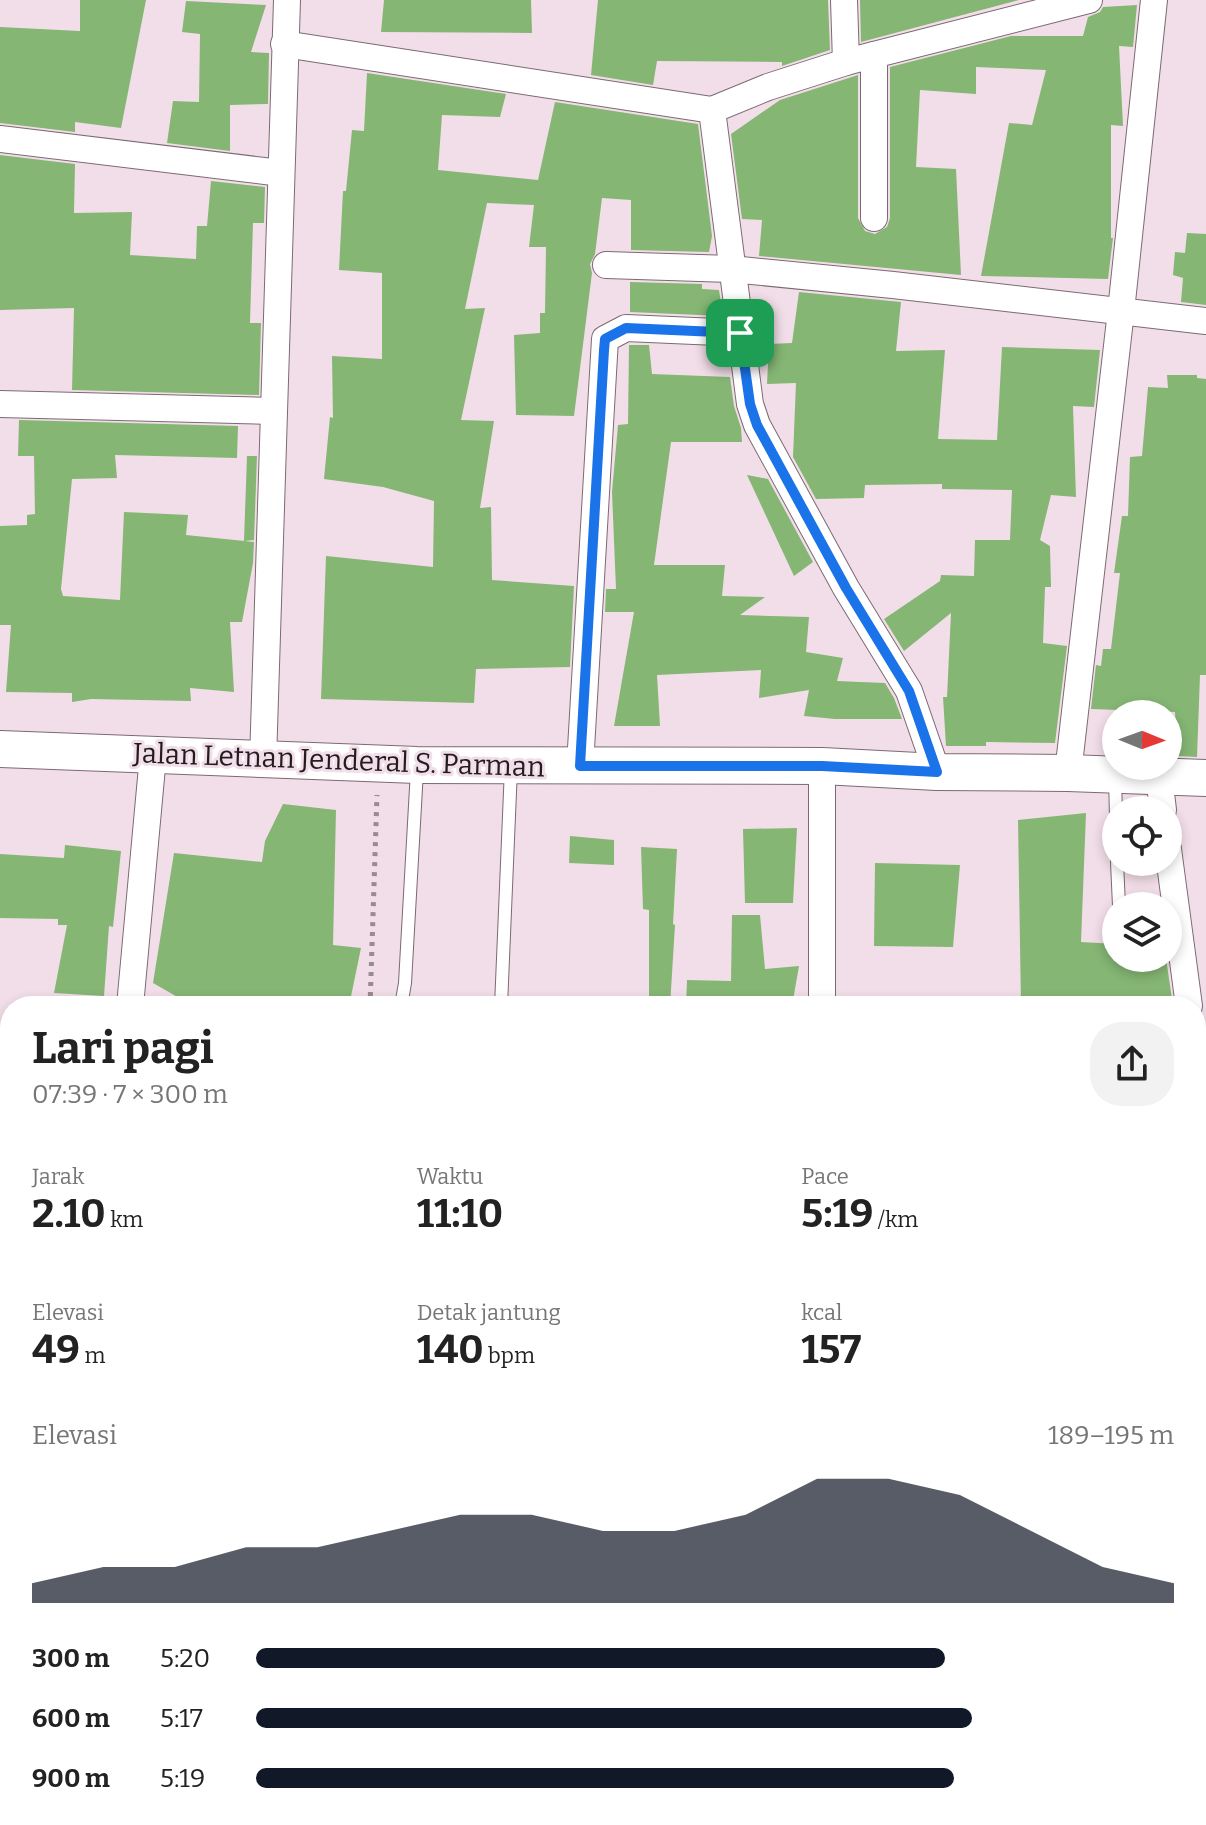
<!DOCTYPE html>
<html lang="id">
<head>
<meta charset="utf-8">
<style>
	body { margin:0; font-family:Bitter,serif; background:#f2f2f2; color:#222; height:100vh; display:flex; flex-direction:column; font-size:30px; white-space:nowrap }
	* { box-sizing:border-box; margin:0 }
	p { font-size:26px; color:#767676 }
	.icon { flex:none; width:44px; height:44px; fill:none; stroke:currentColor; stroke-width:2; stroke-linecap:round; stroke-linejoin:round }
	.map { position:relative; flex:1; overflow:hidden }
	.sheet { position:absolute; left:0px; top:996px; width:1206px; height:830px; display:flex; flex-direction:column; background:#fff; border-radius:32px 32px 0 0; box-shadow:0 4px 12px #0003 }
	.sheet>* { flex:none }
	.needle { width:52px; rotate:91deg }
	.buttons { position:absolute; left:1102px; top:700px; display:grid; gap:16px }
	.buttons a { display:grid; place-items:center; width:80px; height:80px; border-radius:50%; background:#fff; box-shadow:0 4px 12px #0003; font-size:40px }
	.pin { position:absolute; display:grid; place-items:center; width:68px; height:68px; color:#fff; margin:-34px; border-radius:16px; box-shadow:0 4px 12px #0006 }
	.round { display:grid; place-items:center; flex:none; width:84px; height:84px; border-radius:32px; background:#f2f2f2 }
	.headline { display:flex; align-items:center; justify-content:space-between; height:136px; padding:0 32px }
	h1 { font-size:44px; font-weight:700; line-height:60px }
	.stats { display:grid; grid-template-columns:repeat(3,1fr); gap:12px; height:136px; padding:8px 32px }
	.stats div { display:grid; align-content:center }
	.stats b { font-size:40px; font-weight:700 }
	.stats small { font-size:22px; font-weight:400 }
	.stats p { font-size:22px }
	.chart { height:224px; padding:16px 32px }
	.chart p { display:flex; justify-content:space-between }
	.chart svg { width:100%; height:144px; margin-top:8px; fill:#111827; opacity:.7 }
	ul { padding:0 32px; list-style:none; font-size:26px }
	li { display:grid; grid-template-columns:128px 96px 1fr; align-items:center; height:60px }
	li i { height:20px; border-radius:10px; background:#111827 }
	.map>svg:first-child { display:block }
	.building { fill:#85b674 }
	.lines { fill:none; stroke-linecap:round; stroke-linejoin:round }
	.service-casing { stroke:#7c6a73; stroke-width:14 }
	.minor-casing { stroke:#7c6a73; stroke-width:28 }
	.secondary-casing { stroke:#7c6a73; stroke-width:38 }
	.path { stroke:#988a91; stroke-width:5; stroke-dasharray:4 6; stroke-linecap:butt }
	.service { stroke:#fff; stroke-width:12 }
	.minor { stroke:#fff; stroke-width:26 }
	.secondary { stroke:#fff; stroke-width:36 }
	.route-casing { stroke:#fff; stroke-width:16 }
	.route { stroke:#1a73e8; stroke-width:10 }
	.labels { text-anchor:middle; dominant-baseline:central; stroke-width:6; stroke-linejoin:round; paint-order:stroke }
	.street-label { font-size:28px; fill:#231c1f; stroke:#f2dee8 }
</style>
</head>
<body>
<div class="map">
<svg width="1206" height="1825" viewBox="0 0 1206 1825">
	<rect width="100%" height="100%" fill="#f2dee8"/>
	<g class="building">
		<polygon points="80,0 146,0 121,128 75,122 75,132 0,123 0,27 80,31"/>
		<polygon points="384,0 531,0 532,33 381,32"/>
		<polygon points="598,0 828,0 830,50 782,66 782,62 657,61 653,85 591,75"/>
		<polygon points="860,0 1019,0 861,42"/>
		<polygon points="186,1 266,5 251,52 269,53 268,104 230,105 230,151 167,143 173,101 199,102 200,34 182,32"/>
		<polygon points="1137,5 1133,47 1119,46 1123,126 1111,125 1111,238 1113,238 1108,279 981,276 1009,123 1032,125 1046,70 976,67 976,94 920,90 916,167 956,169 961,275 759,256 762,220 742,219 731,134 780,100 858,75 858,218 865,231 875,234 887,227 890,218 890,67 1011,36 1083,36 1088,17 1100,12 1103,7"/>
		<polygon points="367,73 506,94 500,117 442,115 438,170 538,180 555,102 698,124 712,236 709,252 631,250 631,200 602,198 595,254 590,264 592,273 574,416 516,415 514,335 540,333 540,313 545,313 546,247 529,247 534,205 487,203 465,309 485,308 461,420 494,421 480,508 491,507 492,580 574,586 570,667 476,669 474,703 321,699 326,556 433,567 434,501 383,487 324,479 330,417 333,418 332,356 382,359 382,273 339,270 343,191 346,191 352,130 364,131"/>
		<polygon points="0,155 75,164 74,213 132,212 130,255 196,259 197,226 207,226 211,181 265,187 264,223 253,223 250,323 261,323 259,395 72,390 74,308 0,310"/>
		<polygon points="1187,233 1206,234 1206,305 1181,302 1183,278 1173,275 1175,252 1185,253"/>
		<polygon points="630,282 702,284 702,289 719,290 723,316 630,312"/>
		<polygon points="799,292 901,302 896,351 945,350 938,439 997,440 1002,347 1100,350 1094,407 1073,406 1076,497 1051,495 1040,540 1050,546 1051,587 1045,587 1043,643 1067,646 1055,743 986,742 986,746 946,746 943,697 947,697 951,613 904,651 884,619 940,581 941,575 974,576 975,540 1010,540 1012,490 942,489 942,484 865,485 864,498 816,499 793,457 796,383 767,384 769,344 792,343"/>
		<polygon points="629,345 649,345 652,374 730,377 734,406 741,428 742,442 671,442 654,565 725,565 722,596 765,597 740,615 809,617 806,652 843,658 837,681 885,683 894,698 902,719 835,719 804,716 809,690 759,698 761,670 657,675 660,726 614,726 634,612 605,612 606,589 616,589 612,492 618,425 628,424"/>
		<polygon points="1167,375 1197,375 1197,378 1206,379 1206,675 1200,675 1197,757 1177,756 1175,712 1091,709 1096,665 1101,666 1103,649 1111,649 1120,573 1114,573 1122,516 1128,516 1130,457 1142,456 1148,387 1168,388"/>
		<polygon points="19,420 238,426 237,458 115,455 117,478 72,479 61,589 63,596 120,600 124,512 188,515 186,535 254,542 253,563 242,622 230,622 234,692 190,688 191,701 91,699 72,702 72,693 6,692 11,625 0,625 0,526 27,525 27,515 35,514 34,456 18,456"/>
		<polygon points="247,456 257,456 254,540 244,541"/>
		<polygon points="747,475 768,479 813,562 794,576"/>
		<polygon points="283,804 336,810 333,945 361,948 349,1006 180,1006 181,999 153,983 174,853 262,862 265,841"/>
		<polygon points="1086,813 1081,942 1116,944 1116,958 1166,958 1173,1006 1021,1006 1018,820"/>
		<polygon points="797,828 793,903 745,903 743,829"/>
		<polygon points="570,836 614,840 614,865 569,863"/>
		<polygon points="65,845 121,851 113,927 109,926 104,996 54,993 67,925 58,925 58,919 0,918 0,854 64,858"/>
		<polygon points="641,847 677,849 673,924 675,925 670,1006 649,1006 649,910 643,909"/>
		<polygon points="875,863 960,865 953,947 874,946"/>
		<polygon points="732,915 760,915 765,969 799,966 792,1006 686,1006 687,980 731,981"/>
	</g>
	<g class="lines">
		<g class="service-casing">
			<g id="service">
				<polyline points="1115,777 1116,817"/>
				<polyline points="1117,862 1119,906"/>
				<polyline points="401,1006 405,983 417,770"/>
				<polyline points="501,1006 511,768"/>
			</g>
		</g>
		<g class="minor-casing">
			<g id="minor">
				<polyline points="844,0 846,62"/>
				<polyline points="284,44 712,110"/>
				<polyline points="0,139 281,173"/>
				<polyline points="874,218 874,55"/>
				<polyline points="606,265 731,269 893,285 1206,321"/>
				<polyline points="0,404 273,411"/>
				<polyline points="263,761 287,0"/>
				<polyline points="580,766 605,339 626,328 740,333"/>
				<polyline points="937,772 909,691 846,588 757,425 750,404 712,110 768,87 846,62 1089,0"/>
				<polyline points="1068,773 1121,311 1154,0"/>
				<polyline points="1159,777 1163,810"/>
				<polyline points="1168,849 1189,1006"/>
				<polyline points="130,1006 153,756"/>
				<polyline points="822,1006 822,766"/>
				<polyline points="1196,1051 1206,1081"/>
				<polyline points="1196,1206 1206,1204"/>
				<polyline points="1196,1372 1206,1371"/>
				<polyline points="1196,1493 1206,1492"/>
				<polyline points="1196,1547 1201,1571"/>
				<polyline points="1196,1676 1200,1695 1206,1694"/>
				<polyline points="0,1729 10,1730"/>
				<polyline points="637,1816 668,1825"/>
				<polyline points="857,1816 858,1825"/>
				<polyline points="1035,1816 1037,1825"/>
				<polyline points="470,1825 512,1816"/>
			</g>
		</g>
		<g class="secondary-casing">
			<polyline id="secondary" points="0,749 417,765 822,766 937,772 1068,773 1206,778"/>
		</g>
		<polyline class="path" points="370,1006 377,795"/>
		<use href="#service" class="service"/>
		<use href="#minor" class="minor"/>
		<use href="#secondary" class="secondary"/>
	</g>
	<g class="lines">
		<g class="route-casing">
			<polygon id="route" points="626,328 740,333 750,404 757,425 846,588 909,691 937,772 822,766 580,766 604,350 605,339"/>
		</g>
		<use href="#route" class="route"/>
	</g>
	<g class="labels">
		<g class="street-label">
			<text transform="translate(339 760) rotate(2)">Jalan Letnan Jenderal S. Parman</text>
		</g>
	</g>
</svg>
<div class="buttons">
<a><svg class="needle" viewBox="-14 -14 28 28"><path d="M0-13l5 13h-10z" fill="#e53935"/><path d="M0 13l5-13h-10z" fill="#767676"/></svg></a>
<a><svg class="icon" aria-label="locate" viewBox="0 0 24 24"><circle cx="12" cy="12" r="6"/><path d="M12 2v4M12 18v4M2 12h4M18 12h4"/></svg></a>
<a><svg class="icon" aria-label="layers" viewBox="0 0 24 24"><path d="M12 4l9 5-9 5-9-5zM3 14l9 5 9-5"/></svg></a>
</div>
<div class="pin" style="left:740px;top:333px;background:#1e9e55"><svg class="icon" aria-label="arrive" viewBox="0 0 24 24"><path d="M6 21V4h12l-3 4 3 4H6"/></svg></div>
<section class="sheet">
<div class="headline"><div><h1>Lari pagi</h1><p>07:39 · 7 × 300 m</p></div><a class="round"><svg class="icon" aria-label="share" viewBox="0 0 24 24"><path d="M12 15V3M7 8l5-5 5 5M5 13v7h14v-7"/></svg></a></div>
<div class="stats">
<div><p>Jarak</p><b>2.10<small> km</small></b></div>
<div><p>Waktu</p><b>11:10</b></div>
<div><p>Pace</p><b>5:19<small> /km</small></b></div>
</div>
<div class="stats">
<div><p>Elevasi</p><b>49<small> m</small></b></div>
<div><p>Detak jantung</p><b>140<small> bpm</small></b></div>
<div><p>kcal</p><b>157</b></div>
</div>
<div class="chart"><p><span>Elevasi</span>189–195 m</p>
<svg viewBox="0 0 160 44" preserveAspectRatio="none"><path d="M0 44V38L10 33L20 33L30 27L40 27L50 22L60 17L70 17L80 22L90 22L100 17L110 6L120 6L130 11L140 22L150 33L160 38V44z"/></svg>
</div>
<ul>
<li><b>300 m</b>5:20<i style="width:75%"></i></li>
<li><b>600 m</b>5:17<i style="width:78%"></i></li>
<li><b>900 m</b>5:19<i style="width:76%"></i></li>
</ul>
</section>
</div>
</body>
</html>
